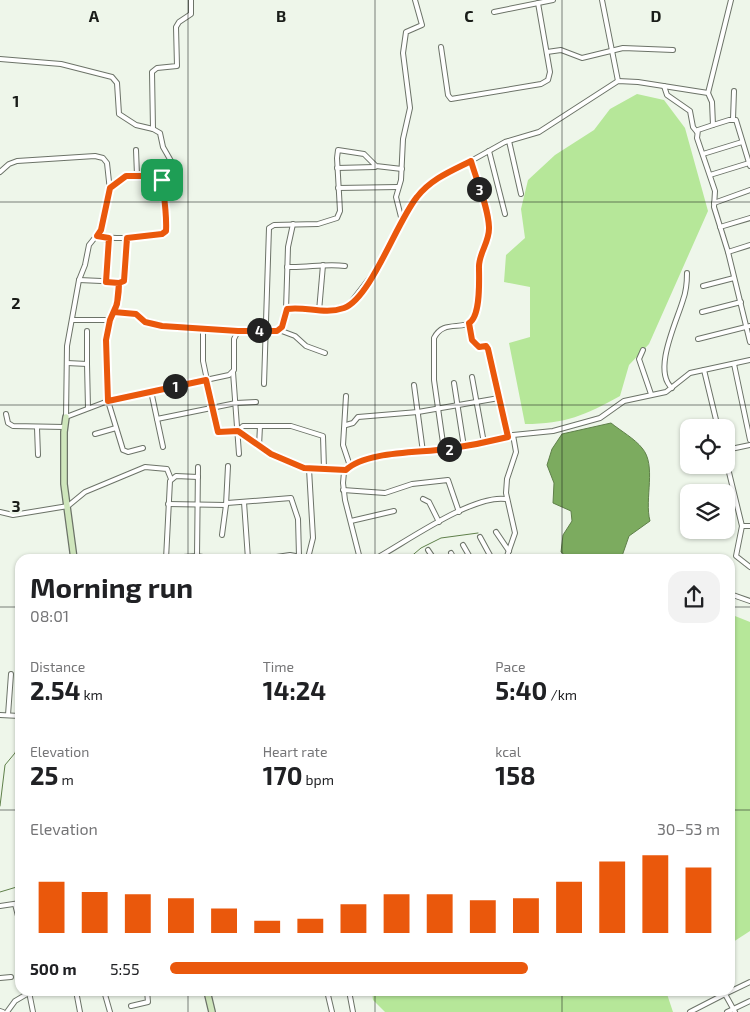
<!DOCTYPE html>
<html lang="en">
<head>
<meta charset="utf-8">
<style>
	body { margin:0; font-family:"Exo 2",sans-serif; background:#f2f2f2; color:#202124; height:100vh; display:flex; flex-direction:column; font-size:19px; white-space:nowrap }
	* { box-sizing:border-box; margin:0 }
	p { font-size:16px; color:#757577 }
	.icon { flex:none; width:28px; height:28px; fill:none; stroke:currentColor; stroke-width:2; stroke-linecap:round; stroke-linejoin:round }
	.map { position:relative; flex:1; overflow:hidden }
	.panel { position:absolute; left:15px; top:554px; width:720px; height:442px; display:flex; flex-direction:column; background:#fff; border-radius:15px; box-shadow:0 1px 4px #0004 }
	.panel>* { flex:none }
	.buttons { position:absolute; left:680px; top:419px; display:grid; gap:10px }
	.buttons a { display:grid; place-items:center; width:55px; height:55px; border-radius:10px; background:#fff; box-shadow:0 1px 4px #0004; font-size:25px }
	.pin { position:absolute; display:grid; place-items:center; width:42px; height:42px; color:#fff; margin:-21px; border-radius:10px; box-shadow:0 2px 8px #0006 }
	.km { position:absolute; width:25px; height:25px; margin:-12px; border-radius:50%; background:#222; color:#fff; font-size:14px; line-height:25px; text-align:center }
	.round { display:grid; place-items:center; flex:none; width:52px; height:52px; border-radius:15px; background:#f2f2f2 }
	.overview { display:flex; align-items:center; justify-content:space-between; height:85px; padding:0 15px }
	h1 { font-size:28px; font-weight:700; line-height:38px }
	.figures { display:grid; grid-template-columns:repeat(3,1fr); gap:8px; height:85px; padding:5px 15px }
	.figures div { display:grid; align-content:center }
	.figures b { font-size:25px; font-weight:700 }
	.figures small { font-size:14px; font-weight:400 }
	.figures p { font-size:14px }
	.chart { height:140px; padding:10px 15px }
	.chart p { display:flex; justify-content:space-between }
	.chart svg { width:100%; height:90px; margin-top:5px; stroke:#ea580c; stroke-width:6 }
	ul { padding:0 15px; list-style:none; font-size:16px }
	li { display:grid; grid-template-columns:80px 60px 1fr; align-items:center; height:38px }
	li i { height:12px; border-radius:6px; background:#ea580c }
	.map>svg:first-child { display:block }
	.green { fill:#b6e799 }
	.water { fill:#7cab5f; stroke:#5f804a }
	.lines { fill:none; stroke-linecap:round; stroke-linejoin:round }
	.stream { stroke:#5f804a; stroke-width:1 }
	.street-casing { stroke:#6c7368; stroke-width:6 }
	.secondary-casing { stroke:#6c7368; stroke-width:8 }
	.street { stroke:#fff; stroke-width:4 }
	.secondary { stroke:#cfe6bc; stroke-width:5.5 }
	.route-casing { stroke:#fff; stroke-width:10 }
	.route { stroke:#ea580c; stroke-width:6 }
	.grid { fill:none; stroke:#1a1d19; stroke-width:1; stroke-opacity:0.55 }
	.grid-label { font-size:16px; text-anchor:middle; font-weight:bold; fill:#1a1d19; stroke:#eef6ea; stroke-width:5; stroke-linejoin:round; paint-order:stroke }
</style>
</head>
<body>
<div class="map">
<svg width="750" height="1012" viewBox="0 0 750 1012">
	<rect width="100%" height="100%" fill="#eef6ea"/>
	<g class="green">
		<path d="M637 94 664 100 685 128 708 211 649 344 629 365 620 396C585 415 566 424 525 424L509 343 530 337V287L504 282 506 255 525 238 521 209 528 180 555 155 594 130 610 109Z"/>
		<polygon points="730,614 750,622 750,931 730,944"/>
		<polygon points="372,991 666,991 673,1012 385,1012 373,1000"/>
	</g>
	<path class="water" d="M611 423C621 431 635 439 642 448 657 465 644 499 650 521L629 536 621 559H570L561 552 563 535 572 521 571 511 553 503 554 483 547 465 552 449 562 434Z"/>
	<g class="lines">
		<g class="stream">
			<polyline points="408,559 421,548 441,538 478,533"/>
			<polyline points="0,806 5,765 15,753 20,736"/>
			<polyline points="0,892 20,886"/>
		</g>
		<g class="street-casing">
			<g id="street">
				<polyline points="602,0 618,81"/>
				<polyline points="494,12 553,0"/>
				<polyline points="441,47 448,95 451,99 541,84 548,80 550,72 538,3"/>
				<polyline points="547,52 561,50 582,58 623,48 673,50"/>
				<polyline points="0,59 61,64 112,77 117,83 119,114 136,125 153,129 160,133 163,147 171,161 170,179 163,183"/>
				<polyline points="664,86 667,95 690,111 693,127 697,132"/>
				<polyline points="708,93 731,0"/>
				<polyline points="733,119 734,91"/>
				<polyline points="713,125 729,120 736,120 750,166"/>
				<polyline points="153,129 152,72 157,68 177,66 176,27 179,22 191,14 191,0"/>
				<polyline points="509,141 521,194"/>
				<polyline points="136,150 137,175"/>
				<polyline points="489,151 505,214"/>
				<polyline points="703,154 742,142"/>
				<polyline points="337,168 375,167"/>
				<polyline points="0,172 9,164 17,161 95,156 103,158 107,163 110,191 101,230 89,245 85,265 79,280 67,346 66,417 108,401 229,375 234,370 234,339 238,331 279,330 282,326 285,311 288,308 323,311 348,306 379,266 406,212 428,185 505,142 539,132 618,81 638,82 708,93 712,102 713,125 698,130 697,138 715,191 714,207 728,252 750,342"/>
				<polyline points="710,175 749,163"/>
				<polyline points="338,188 398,187"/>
				<polyline points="714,203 750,190"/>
				<polyline points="402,221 396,197 401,180 403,139 410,108 403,53 406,32 422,25 415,0"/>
				<polyline points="720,227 750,218"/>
				<path d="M97 236C118 241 140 236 161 233L165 231 166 206 160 177 126 176 110 188"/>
				<polyline points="728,252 750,245"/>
				<path d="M287 267C307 268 326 263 345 266"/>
				<polyline points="79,280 124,282 127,238"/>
				<polyline points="106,282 109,239"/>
				<polyline points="119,283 117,304 108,328 106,367 108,401 123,450 128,452 143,448"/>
				<polyline points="703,286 734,278"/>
				<polyline points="286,310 288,247 293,224"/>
				<polyline points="319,311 323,265"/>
				<polyline points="114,312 136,313 145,322 153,324 238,331"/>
				<polyline points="702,312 741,302"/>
				<polyline points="73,320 110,320"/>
				<polyline points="469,323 472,341 479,347 486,346 488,349 508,437"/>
				<polyline points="203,328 203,361 218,432 238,431 271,454 304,468 346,470"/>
				<polyline points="279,330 295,336 306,346 325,353"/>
				<polyline points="698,339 750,326"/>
				<polyline points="643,350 639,359 651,394"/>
				<polyline points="67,363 87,364 87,331"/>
				<polyline points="87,364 88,408"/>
				<polyline points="734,364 750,440"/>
				<polyline points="704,370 718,428"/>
				<polyline points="233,372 239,454"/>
				<polyline points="472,377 484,443"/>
				<polyline points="454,383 464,447"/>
				<polyline points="264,384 269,228 274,225 318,224 337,218 340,211 337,158 338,150 364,154 376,166 402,169"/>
				<polyline points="414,385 423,452"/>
				<path d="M672 388C652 371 677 321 683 300 686 292 687 282 687 273"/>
				<polyline points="151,391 163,447"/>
				<polyline points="346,396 343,445 350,466"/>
				<polyline points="6,414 8,423 13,426 64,427"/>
				<polyline points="157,419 236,403 256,402"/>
				<polyline points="346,425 353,423 358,417 418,412 499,398"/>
				<polyline points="260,426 291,426 323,436 324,469"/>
				<polyline points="37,428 38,455"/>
				<polyline points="238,431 243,426 260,426 259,446"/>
				<polyline points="95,434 116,428"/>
				<path d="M444 450 434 380V338C443 320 460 330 472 322 481 315 478 276 479 265 480 251 490 239 488 224 486 203 477 181 471 161"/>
				<polyline points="726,450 750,445"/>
				<polyline points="726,460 742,526 736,556 750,567"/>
				<polyline points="198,467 197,556 214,559"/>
				<polyline points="343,490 385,493 412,484 448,480 459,512"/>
				<polyline points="423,499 429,502 439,522"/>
				<polyline points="244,502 248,559"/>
				<polyline points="227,503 291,498 298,519 299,556"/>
				<polyline points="168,504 226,505"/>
				<polyline points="0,512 13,515 68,506 85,492 145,467 167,469 171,479"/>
				<polyline points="351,521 394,511"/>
				<polyline points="742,526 750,526"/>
				<polyline points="496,532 509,551"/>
				<polyline points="222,535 226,505 228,466"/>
				<polyline points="480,537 492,559"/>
				<polyline points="463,545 471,559"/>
				<polyline points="428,550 434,559"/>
				<polyline points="451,553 454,559"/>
				<polyline points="308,558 313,538 309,469"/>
				<polyline points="156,559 197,556 197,559"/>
				<polyline points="166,559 170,481 176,476 198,477"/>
				<polyline points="263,559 290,555 312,559"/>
				<polyline points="360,559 345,500 343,483 344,472 353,464 369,458 464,447 513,435 553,431 600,418 624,401 666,392 690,373 750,360"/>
				<path d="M375 559C406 542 473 494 506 499"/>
				<polyline points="506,559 515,533 506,493 507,479 516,452 513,435"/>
				<polyline points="730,594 750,601"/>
				<polyline points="0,715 20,716"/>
				<polyline points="8,715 11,674"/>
				<polyline points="15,904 20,924"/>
				<polyline points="0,906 20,903"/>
				<polyline points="0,978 11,977"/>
				<polyline points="76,991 80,1012"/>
				<polyline points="104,991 110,1012"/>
				<polyline points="327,991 332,1012"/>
				<polyline points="349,991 353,1012"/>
				<polyline points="29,992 33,1012"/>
				<polyline points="131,1006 148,1002 147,991"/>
				<polyline points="0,1011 3,1012"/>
				<polyline points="7,1012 15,1001 32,991"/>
				<polyline points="690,1012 725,994 724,991"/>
				<polyline points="727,1012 750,1001"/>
				<polyline points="735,1012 725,994 750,982"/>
			</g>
		</g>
		<g class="secondary-casing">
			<g id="secondary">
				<polyline points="66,417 64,432 64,484 74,559"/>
				<polyline points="207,991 212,1012"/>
			</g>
		</g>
		<use href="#street" class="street"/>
		<use href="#secondary" class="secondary"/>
	</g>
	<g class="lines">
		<g class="route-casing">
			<path id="route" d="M162 180C164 197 167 214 166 231L162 234 127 238 124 281 119 283 117 304 110 320 106 340 108 401 206 380 218 432 238 431 271 454 304 468 346 470C365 451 420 453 447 449 468 446 488 442 508 437L488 349 486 346 479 347 472 340 469 323C481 316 479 280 479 268 478 254 490 242 489 227 488 206 477 182 471 161 451 171 431 179 417 197 397 221 371 298 344 308 324 315 306 306 287 309L282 327 277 331H238L162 326 145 322 136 314 114 312C118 303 119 293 119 283L106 282 109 238 97 236 101 230 110 188 126 176H159L162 180"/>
		</g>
		<use href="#route" class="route"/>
	</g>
	<path class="grid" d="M188 0V559M375 0V559M562 0V559M0 202H750M0 405H750M0 607H20M730 607H750M0 810H20M730 810H750M188 991V1012M375 991V1012M562 991V1012"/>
	<g class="grid-label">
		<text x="94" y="22">A</text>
		<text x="281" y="22">B</text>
		<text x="469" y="22">C</text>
		<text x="656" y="22">D</text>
		<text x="16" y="107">1</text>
		<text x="16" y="309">2</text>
		<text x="16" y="512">3</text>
	</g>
</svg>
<div class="buttons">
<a><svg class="icon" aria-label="locate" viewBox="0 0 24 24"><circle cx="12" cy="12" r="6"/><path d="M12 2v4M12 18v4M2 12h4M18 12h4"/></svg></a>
<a><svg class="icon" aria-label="layers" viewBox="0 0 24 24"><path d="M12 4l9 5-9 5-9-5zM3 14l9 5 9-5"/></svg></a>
</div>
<div class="pin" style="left:162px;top:180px;background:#1e9e55"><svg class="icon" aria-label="arrive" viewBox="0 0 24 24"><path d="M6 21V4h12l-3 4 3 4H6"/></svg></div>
<b class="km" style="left:175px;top:386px">1</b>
<b class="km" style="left:449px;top:449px">2</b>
<b class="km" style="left:479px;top:189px">3</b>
<b class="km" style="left:259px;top:330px">4</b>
<section class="panel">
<div class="overview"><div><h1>Morning run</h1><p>08:01</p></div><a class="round"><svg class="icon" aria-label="share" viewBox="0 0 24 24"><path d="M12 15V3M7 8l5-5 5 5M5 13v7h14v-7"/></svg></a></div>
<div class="figures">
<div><p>Distance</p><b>2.54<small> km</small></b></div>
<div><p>Time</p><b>14:24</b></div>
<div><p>Pace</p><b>5:40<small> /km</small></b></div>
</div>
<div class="figures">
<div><p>Elevation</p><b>25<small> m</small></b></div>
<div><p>Heart rate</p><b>170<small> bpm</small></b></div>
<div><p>kcal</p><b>158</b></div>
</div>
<div class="chart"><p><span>Elevation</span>30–53 m</p>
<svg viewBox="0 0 160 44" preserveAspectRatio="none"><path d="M5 44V19M15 44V24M25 44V25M35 44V27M45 44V32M55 44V38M65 44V37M75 44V30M85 44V25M95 44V25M105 44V28M115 44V27M125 44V19M135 44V9M145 44V6M155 44V12"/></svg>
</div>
<ul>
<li><b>500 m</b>5:55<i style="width:65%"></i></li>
</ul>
</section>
</div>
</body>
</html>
